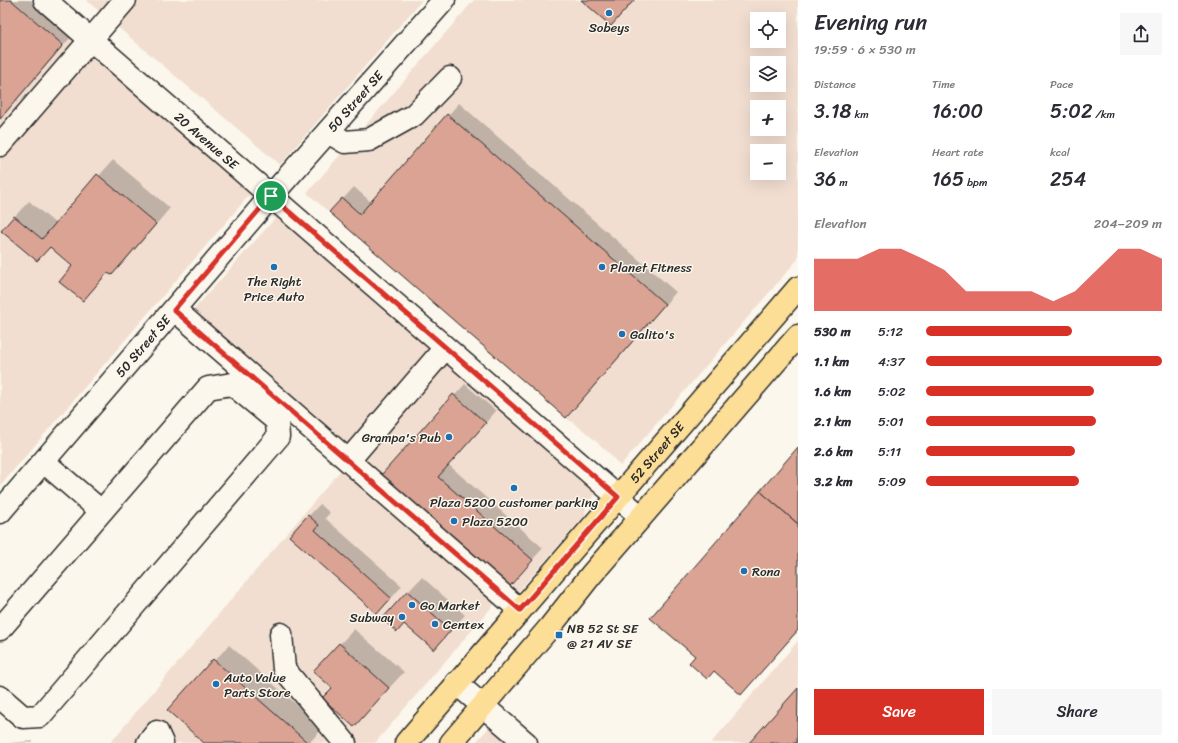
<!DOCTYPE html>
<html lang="en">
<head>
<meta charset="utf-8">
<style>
	body { margin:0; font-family:Sriracha,sans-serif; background:#f7f7f7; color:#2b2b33; height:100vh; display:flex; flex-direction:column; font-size:15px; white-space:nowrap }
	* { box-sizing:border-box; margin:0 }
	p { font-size:13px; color:#7c7c81 }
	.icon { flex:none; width:22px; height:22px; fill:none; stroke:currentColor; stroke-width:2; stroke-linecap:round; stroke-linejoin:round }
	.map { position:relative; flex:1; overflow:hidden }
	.sheet { display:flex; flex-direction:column; background:#fff; width:380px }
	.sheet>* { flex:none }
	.tools { position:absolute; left:750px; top:12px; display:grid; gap:8px }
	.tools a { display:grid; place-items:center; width:36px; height:36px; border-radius:0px; background:#fff; box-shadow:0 4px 16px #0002; font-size:20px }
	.pin { position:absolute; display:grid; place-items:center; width:34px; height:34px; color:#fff; margin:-17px; border:2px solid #fff; border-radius:50%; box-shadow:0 1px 4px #0007 }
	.round { display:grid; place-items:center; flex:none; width:42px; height:42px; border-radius:0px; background:#f7f7f7 }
	.headline { display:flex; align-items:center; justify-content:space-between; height:68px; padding:0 16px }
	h1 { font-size:22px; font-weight:600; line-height:30px }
	.stats { display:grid; grid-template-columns:repeat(3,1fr); gap:6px; height:68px; padding:4px 16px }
	.stats div { display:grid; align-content:center }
	.stats b { font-size:20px; font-weight:600 }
	.stats small { font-size:11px; font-weight:400 }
	.stats p { font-size:11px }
	.chart { height:112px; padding:8px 16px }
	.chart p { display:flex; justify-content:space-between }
	.chart svg { width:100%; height:72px; margin-top:4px; fill:#d93025; opacity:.7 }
	.cta { display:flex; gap:8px; margin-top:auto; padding:8px 16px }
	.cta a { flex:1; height:46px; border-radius:0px; background:#d93025; color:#fff; font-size:16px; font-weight:600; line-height:46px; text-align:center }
	.cta a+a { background:#f7f7f7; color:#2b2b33 }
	ul { padding:0 16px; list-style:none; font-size:13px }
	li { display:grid; grid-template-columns:64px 48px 1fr; align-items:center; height:30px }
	li i { height:10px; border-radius:5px; background:#d93025 }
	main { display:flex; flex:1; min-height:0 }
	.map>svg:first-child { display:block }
	.built { fill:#f1ded1; fill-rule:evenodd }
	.shadow { fill:#0003 }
	.building { fill:#daa393; stroke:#2b2b2b }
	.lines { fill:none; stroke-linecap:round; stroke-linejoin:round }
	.minor-casing { stroke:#2b2b2b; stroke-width:25 }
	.major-casing { stroke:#2b2b2b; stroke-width:25 }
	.minor { stroke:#fbf7ec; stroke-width:22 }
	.major { stroke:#fdde96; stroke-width:22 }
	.route-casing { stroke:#fff; stroke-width:8 }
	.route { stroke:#d93025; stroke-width:5 }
	.poi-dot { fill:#1f6fb2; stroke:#fbf7ec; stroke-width:1.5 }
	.labels { text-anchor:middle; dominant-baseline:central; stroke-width:3; stroke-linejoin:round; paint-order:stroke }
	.poi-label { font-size:13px; fill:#2b2b2b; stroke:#fbf7ec; text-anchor:start }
	.street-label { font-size:13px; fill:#2b2b2b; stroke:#fbf7ec }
</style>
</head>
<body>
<main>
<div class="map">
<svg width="798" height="743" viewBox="0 0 798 743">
	<rect width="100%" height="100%" fill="#fbf7ec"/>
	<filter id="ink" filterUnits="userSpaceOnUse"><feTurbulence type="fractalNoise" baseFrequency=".025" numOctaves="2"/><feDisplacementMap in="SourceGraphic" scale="8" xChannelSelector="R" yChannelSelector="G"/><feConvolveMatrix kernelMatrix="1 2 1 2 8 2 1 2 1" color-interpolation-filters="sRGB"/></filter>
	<g filter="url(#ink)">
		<g class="built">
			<polygon points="0,0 29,0 252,192 0,486"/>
			<polygon points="86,0 422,0 280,165"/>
			<path d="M474 0H798V259L620 466 608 452 582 429 566 418 307 193ZM757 19H779V41H757ZM757 63H779V85H757ZM757 107H779V129H757ZM757 151H779V173H757Z"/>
			<polygon points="279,214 604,485 587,503 585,515 510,601 503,594 375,743 110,743 345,465 181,324"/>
			<polygon points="798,641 798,743 711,743"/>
			<polygon points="494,722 523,743 475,743"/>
		</g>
		<g class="shadow">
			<polygon points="0,0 43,0 77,30 0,120"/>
			<polygon points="582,0 635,0 611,25"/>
			<polygon points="459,103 676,292 577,406 331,212 354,187 371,202"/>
			<polygon points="113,160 170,208 127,259 112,274 108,273 83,300 74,266 51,247 37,260 2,230 29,201 56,224"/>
			<polygon points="465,384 496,411 449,465 543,548 503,593 377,482"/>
			<polygon points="798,449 798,631 741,694 696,656"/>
			<polygon points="320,504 330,513 325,518 402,586 388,602 290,536"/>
			<polygon points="422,577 465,615 434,648 408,592"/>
			<polygon points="354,629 404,672 354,726 333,688 315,671"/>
			<polygon points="229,645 323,728 309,743 206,743 169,710"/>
			<polygon points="798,689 798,742 751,743"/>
			<polygon points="33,741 33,743 7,743"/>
		</g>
		<g class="building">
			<polygon points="0,0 11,0 63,45 0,119"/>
			<polygon points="581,0 634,0 611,26"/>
			<polygon points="447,114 665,304 566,418 329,212 342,198 360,214"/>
			<polygon points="97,174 156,224 112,275 107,273 83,301 59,282 72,266 50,247 37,261 1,231 14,216 42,239"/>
			<polygon points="453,394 486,423 438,477 533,560 503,594 375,482"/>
			<polygon points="798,447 798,524 760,491"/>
			<polygon points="760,491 798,524 798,630 741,695 714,671 707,679 689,663 695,656 650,618"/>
			<polygon points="308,515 319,525 315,530 391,598 377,614 289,536"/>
			<polygon points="407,591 451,630 434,650 404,624 397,632 382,619"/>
			<polygon points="339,643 389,688 354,727 322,698 332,688 313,671"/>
			<polygon points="213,659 308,743 204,743 167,710"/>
			<polygon points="798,688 797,743 749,743"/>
		</g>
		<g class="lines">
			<g class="minor-casing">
				<g id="minor">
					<path id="s1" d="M45 0 641 517"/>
					<polyline points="328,132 345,142 369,140 414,115 450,78"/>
					<polyline points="0,145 125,0"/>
					<polyline points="175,310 520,610"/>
					<polyline points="349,460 445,348"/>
					<polyline points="44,462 101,511"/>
					<path id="s2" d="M0 512 271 196 444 0"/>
					<polyline points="0,629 208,388 232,384 277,421 278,437 40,716 23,717 0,697"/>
					<polyline points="281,634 284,669 345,743"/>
					<polyline points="456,683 526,743"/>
					<polyline points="148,743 157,732 162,743"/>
				</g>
			</g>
			<g class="major-casing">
				<g id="major">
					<path id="s3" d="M406 743 798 288"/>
					<polyline points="451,743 550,627 591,575 798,336"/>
				</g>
			</g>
			<use href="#minor" class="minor"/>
			<use href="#major" class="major"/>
		</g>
	</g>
	<g class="lines" filter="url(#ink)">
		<g class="route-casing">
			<polygon id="route" points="271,196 618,497 520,610 174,310"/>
		</g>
		<use href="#route" class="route"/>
	</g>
	<g class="poi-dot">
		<circle cx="609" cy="13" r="4"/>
		<circle cx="274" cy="267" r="4"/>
		<circle cx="602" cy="267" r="4"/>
		<circle cx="622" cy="334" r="4"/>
		<circle cx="449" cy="437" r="4"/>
		<circle cx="514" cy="488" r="4"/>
		<circle cx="454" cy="521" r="4"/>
		<circle cx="744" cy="571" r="4"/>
		<circle cx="412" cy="605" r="4"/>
		<circle cx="402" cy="617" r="4"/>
		<circle cx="435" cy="624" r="4"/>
		<rect x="555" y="631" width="8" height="8" rx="2"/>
		<circle cx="216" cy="684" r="4"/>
	</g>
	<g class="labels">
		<g class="poi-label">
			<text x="609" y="27" text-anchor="middle">Sobeys</text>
			<text x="610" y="267">Planet Fitness</text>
			<text x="274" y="281" text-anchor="middle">The Right<tspan x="274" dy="15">Price Auto</tspan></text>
			<text x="630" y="334">Galito's</text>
			<text x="441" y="437" text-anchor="end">Grampa's Pub</text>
			<text x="514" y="502" text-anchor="middle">Plaza 5200 customer parking</text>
			<text x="462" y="521">Plaza 5200</text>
			<text x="752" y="571">Rona</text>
			<text x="420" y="605">Go Market</text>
			<text x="394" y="617" text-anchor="end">Subway</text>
			<text x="443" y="624">Centex</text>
			<text x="567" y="628">NB 52 St SE<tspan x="567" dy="15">@ 21 AV SE</tspan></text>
			<text x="224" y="677">Auto Value<tspan x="224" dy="15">Parts Store</tspan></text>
		</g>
		<g class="street-label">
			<text stroke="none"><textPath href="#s2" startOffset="543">50 Street SE</textPath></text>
			<text stroke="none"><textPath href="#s1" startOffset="214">20 Avenue SE</textPath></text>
			<text stroke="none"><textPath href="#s2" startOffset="219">50 Street SE</textPath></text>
			<text stroke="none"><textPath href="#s3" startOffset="384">52 Street SE</textPath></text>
		</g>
	</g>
</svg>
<div class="tools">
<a><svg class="icon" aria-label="locate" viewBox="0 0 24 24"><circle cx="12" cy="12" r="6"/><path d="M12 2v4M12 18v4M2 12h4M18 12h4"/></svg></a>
<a><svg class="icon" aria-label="layers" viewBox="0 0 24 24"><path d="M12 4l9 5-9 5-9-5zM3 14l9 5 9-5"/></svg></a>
<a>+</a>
<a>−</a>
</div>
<div class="pin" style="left:271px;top:196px;background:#1e9e55"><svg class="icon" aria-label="arrive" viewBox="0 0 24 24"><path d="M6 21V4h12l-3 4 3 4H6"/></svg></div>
</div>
<section class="sheet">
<div class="headline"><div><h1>Evening run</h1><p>19:59 · 6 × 530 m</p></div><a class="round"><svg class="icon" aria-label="share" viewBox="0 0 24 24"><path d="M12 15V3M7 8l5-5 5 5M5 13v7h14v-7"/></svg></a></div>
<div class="stats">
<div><p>Distance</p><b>3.18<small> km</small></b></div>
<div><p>Time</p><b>16:00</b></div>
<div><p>Pace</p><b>5:02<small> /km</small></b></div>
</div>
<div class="stats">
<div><p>Elevation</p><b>36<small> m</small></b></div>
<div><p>Heart rate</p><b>165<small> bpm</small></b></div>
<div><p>kcal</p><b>254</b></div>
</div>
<div class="chart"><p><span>Elevation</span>204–209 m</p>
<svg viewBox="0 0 160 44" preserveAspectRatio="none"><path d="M0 44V12L10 12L20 12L30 6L40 6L50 12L60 19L70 32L80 32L90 32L100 32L110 38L120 32L130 19L140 6L150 6L160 12V44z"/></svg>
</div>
<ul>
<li><b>530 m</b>5:12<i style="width:62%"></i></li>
<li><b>1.1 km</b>4:37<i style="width:100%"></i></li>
<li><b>1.6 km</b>5:02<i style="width:71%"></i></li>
<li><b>2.1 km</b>5:01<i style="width:72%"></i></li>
<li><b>2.6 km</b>5:11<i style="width:63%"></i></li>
<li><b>3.2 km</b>5:09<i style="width:65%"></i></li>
</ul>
<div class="cta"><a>Save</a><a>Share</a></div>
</section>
</main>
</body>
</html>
